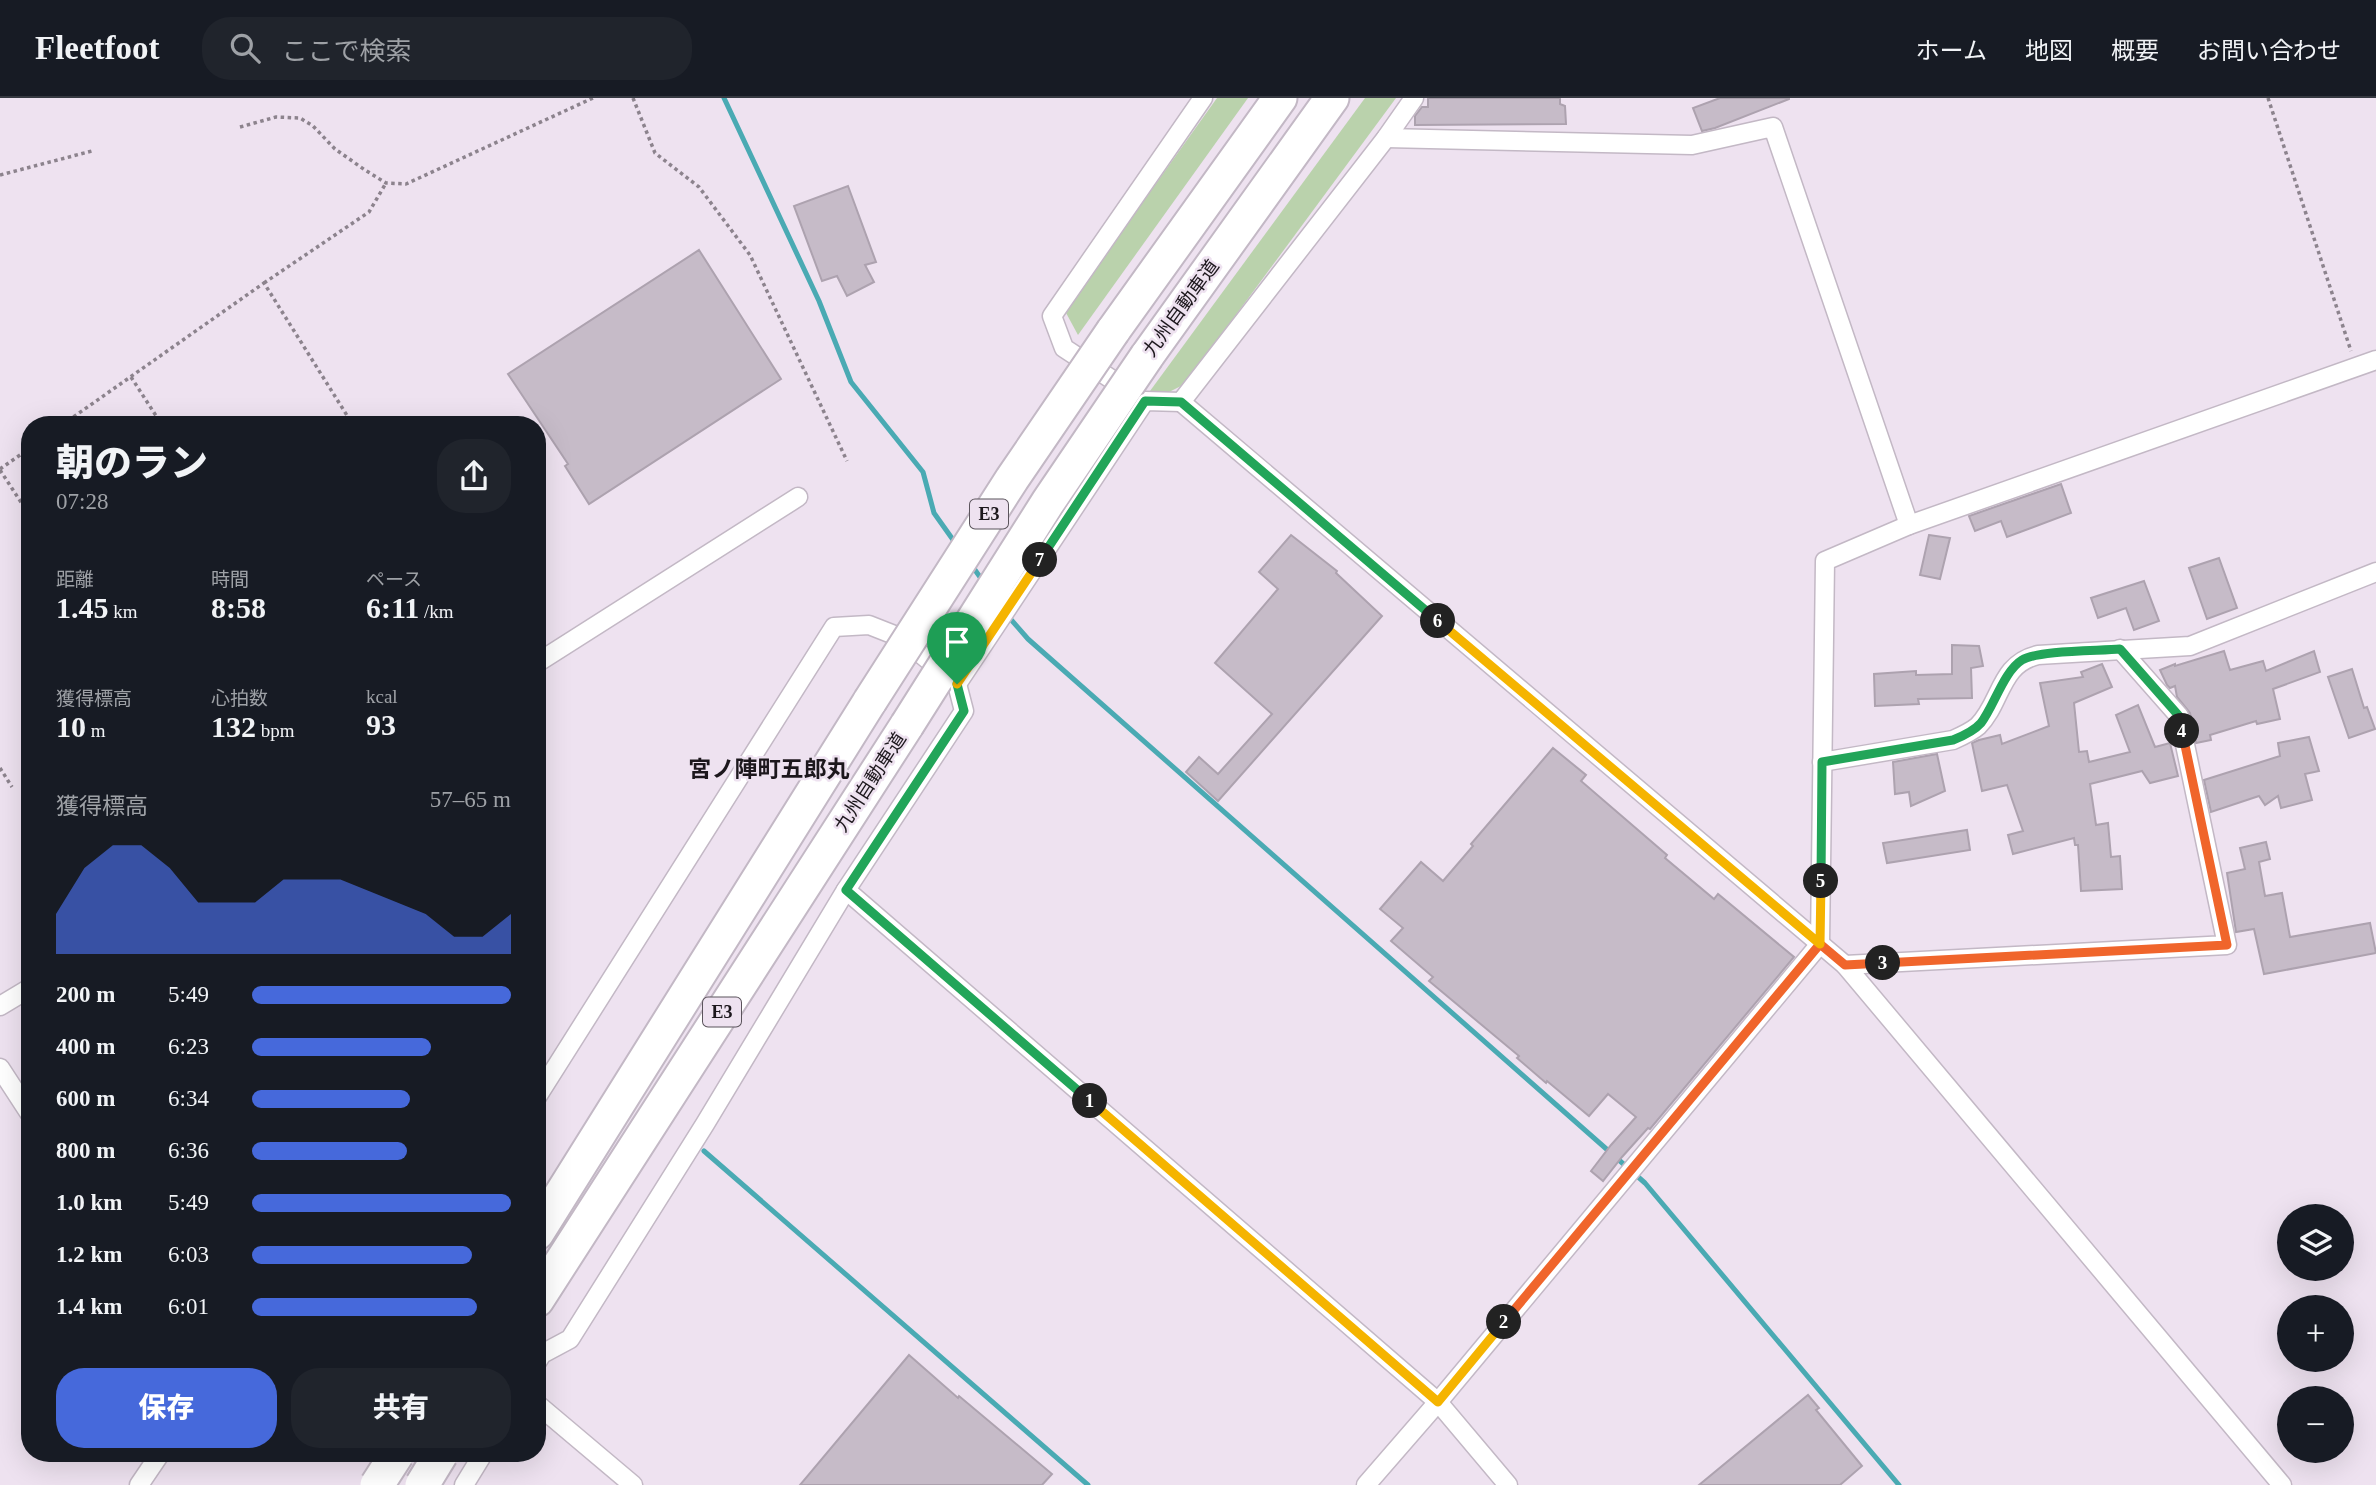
<!DOCTYPE html>
<html lang="ja">
<head>
<meta charset="utf-8">
<style>
	body { margin:0; font-family:"Times New Roman","Noto Sans JP",serif; background:#20242c; color:#f1f3f6; height:100vh; display:flex; flex-direction:column; font-size:26px; white-space:nowrap }
	* { box-sizing:border-box; margin:0 }
	p { font-size:23px; color:#9ea1a6 }
	.icon { flex:none; width:38px; height:38px; fill:none; stroke:currentColor; stroke-width:2; stroke-linecap:round; stroke-linejoin:round }
	.map { position:relative; flex:1; overflow:hidden }
	.drawer { position:absolute; left:21px; top:318px; width:525px; height:1046px; display:flex; flex-direction:column; background:#171b24; border-radius:28px; box-shadow:0 7px 28px #0002 }
	.drawer>* { flex:none }
	.tools { position:absolute; left:2277px; top:1106px; display:grid; gap:14px }
	.tools a { display:grid; place-items:center; width:77px; height:77px; border-radius:50%; background:#171b24; box-shadow:0 7px 28px #0002; font-size:35px }
	.pin { position:absolute; display:grid; place-items:center; width:60px; height:60px; color:#fff; margin:-72px -30px; border-radius:50% 50% 50% 0; rotate:-45deg; box-shadow:0 0 7px #0007 }
	.pin .icon { rotate:45deg }
	.km { position:absolute; width:35px; height:35px; margin:-18px; border-radius:50%; background:#222; color:#fff; font-size:19px; line-height:35px; text-align:center }
	.round { display:grid; place-items:center; flex:none; width:74px; height:74px; border-radius:28px; background:#20242c }
	.headline { display:flex; align-items:center; justify-content:space-between; height:119px; padding:0 35px }
	h1 { font-size:38px; font-weight:800; line-height:52px }
	.stats { display:grid; grid-template-columns:repeat(3,1fr); gap:10px; height:119px; padding:7px 35px }
	.stats div { display:grid; align-content:center }
	.stats b { font-size:30px; font-weight:800 }
	.stats small { font-size:19px; font-weight:400 }
	.stats p { font-size:19px }
	.chart { height:196px; padding:14px 35px }
	.chart p { display:flex; justify-content:space-between }
	.chart svg { width:100%; height:126px; margin-top:7px; fill:#4669db; opacity:.7 }
	.cta { display:flex; gap:14px; margin-top:auto; padding:14px 35px }
	.cta a { flex:1; height:80px; border-radius:28px; background:#4669db; color:#fff; font-size:28px; font-weight:800; line-height:80px; text-align:center }
	.cta a+a { background:#20242c; color:#f1f3f6 }
	ul { padding:0 35px; list-style:none; font-size:23px }
	li { display:grid; grid-template-columns:112px 84px 1fr; align-items:center; height:52px }
	li i { height:18px; border-radius:9px; background:#4669db }
	header { display:flex; align-items:center; gap:42px; box-sizing:border-box; height:98px; padding:0 35px; background:#171b24; border-bottom:2px solid #363941 }
	header strong { font-size:33px }
	nav { display:flex; gap:38px; margin-inline-start:auto; font-size:24px }
	.search { width:490px; height:63px; background:#20242c; display:flex; align-items:center; gap:18px; box-sizing:border-box; padding:0 24px; border-radius:28px; color:#9ea1a6; font-size:26px }
	.map>svg:first-child { display:block }
	.green { fill:#bad2ac }
	.lines { fill:none; stroke-linecap:round; stroke-linejoin:round }
	.stream { stroke:#4aaab3; stroke-width:5 }
	.building { fill:#c6bbc8; stroke:#ada2af; stroke-width:2 }
	.minor-casing { stroke:#c3b8c5; stroke-width:21 }
	.motorway-casing { stroke:#c3b8c5; stroke-width:37 }
	.path { stroke:#8c838d; stroke-width:3.5; stroke-dasharray:3.5 3.5; stroke-linecap:butt }
	.minor { stroke:#fff; stroke-width:18 }
	.motorway { stroke:#fff; stroke-width:33 }
	.motorway-bridge-casing { stroke:#c3b8c5; stroke-width:37; stroke-linecap:butt }
	.motorway-bridge { stroke:#fff; stroke-width:33 }
	.split-1-casing { stroke:#fff; stroke-width:14 }
	.split-2-casing { stroke:#fff; stroke-width:14 }
	.split-3-casing { stroke:#fff; stroke-width:14 }
	.split-4-casing { stroke:#fff; stroke-width:14 }
	.split-5-casing { stroke:#fff; stroke-width:14 }
	.split-6-casing { stroke:#fff; stroke-width:14 }
	.split-7-casing { stroke:#fff; stroke-width:14 }
	.split-8-casing { stroke:#fff; stroke-width:14 }
	.split-1 { stroke:#22a559; stroke-width:9 }
	.split-2 { stroke:#f5b400; stroke-width:9 }
	.split-3 { stroke:#f0652b; stroke-width:9 }
	.split-4 { stroke:#f0652b; stroke-width:9 }
	.split-5 { stroke:#22a559; stroke-width:9 }
	.split-6 { stroke:#f5b400; stroke-width:9 }
	.split-7 { stroke:#22a559; stroke-width:9 }
	.split-8 { stroke:#f5b400; stroke-width:9 }
	.labels { text-anchor:middle; dominant-baseline:central; stroke-width:5; stroke-linejoin:round; paint-order:stroke }
	.shield { fill:#eee2f0; stroke:#5b545c; stroke-width:2 }
	.shield-label { font-size:18px; font-weight:bold; fill:#1c171c }
	.street-label { font-size:19px; fill:#1c171c; stroke:#eee2f0 }
	.quarter-label { font-size:23px; font-weight:bold; fill:#1c171c; stroke:#eee2f0 }
</style>
</head>
<body>
<header>
<strong>Fleetfoot</strong>
<div class="search"><svg class="icon" aria-label="search" viewBox="0 0 24 24"><circle cx="10" cy="10" r="6"/><path d="M15 15l6 6"/></svg>ここで検索</div>
<nav><a>ホーム</a><a>地図</a><a>概要</a><a>お問い合わせ</a></nav>
</header>
<div class="map">
<svg width="2376" height="1387" viewBox="0 0 2376 1387">
	<rect width="100%" height="100%" fill="#eee2f0"/>
	<g class="green">
		<polygon points="1217,0 1248,0 1078,237 1065,213"/>
		<polygon points="1365,0 1396,0 1185,286 1167,295 1150,293"/>
	</g>
	<g class="lines">
		<g class="stream">
			<polyline points="724,0 819,203 851,284 923,374 934,415 956,446"/>
			<polyline points="970,465 985,486"/>
			<polyline points="1007,517 1028,541 1645,1085 1899,1387"/>
			<polyline points="704,1053 1088,1387"/>
		</g>
	</g>
	<g class="building">
		<polygon points="1428,0 1560,0 1560,6 1565,8 1566,26 1415,27 1415,18 1422,9 1428,9"/>
		<polygon points="1720,0 1789,0 1789,1 1715,30 1702,33 1693,10"/>
		<polygon points="848,88 876,164 865,167 874,184 847,198 837,178 822,183 794,108"/>
		<polygon points="699,152 781,281 589,406 565,368 568,366 508,276"/>
		<polygon points="2061,386 2071,415 2007,439 2001,423 1975,433 1969,418"/>
		<polygon points="1291,437 1337,473 1336,475 1382,518 1218,703 1186,674 1199,659 1218,676 1272,616 1215,565 1278,491 1259,474"/>
		<polygon points="1929,437 1950,440 1940,481 1920,477"/>
		<polygon points="2219,460 2237,510 2207,521 2189,470"/>
		<polygon points="2144,483 2159,523 2134,532 2126,510 2098,520 2091,500"/>
		<polygon points="1952,547 1979,548 1983,568 1971,570 1972,600 1918,601 1919,606 1875,608 1874,576 1916,573 1916,577 1952,576"/>
		<polygon points="2224,553 2230,572 2263,563 2266,573 2314,553 2320,574 2273,591 2280,621 2257,626 2256,623 2210,637 2211,642 2196,645 2190,615 2177,599 2175,588 2170,590 2167,587 2160,572 2175,566 2175,568"/>
		<polygon points="2102,566 2112,589 2074,605 2079,654 2087,653 2089,664 2130,654 2116,617 2138,607 2155,649 2170,645 2178,678 2150,685 2142,673 2090,686 2096,727 2108,725 2111,759 2120,758 2122,791 2081,793 2078,747 2075,747 2074,740 2013,756 2008,737 2023,733 2007,687 1982,693 1972,645 1979,642 2000,637 2002,646 2049,628 2040,585 2083,579 2081,574"/>
		<polygon points="2352,571 2364,610 2367,609 2375,631 2349,640 2328,579"/>
		<polygon points="2309,639 2319,673 2305,676 2312,702 2281,710 2278,698 2265,707 2259,698 2211,714 2204,682 2280,658 2278,645"/>
		<polygon points="1553,650 1586,677 1581,683 1667,757 1665,760 1714,801 1718,796 1794,859 1650,1031 1648,1030 1622,1059 1603,1083 1591,1073 1611,1047 1636,1019 1608,996 1589,1018 1547,983 1546,985 1517,960 1519,958 1429,883 1433,879 1391,843 1403,830 1380,811 1421,764 1443,783 1473,748 1471,746"/>
		<polygon points="1937,656 1945,693 1911,708 1909,694 1895,696 1893,664"/>
		<polygon points="1967,732 1970,752 1887,765 1883,745"/>
		<polygon points="2266,744 2270,761 2259,764 2265,798 2282,795 2290,839 2370,825 2376,855 2264,876 2254,831 2236,834 2227,775 2245,771 2240,750"/>
		<polygon points="909,1257 958,1300 959,1298 1052,1376 1042,1387 800,1387"/>
		<polygon points="1808,1297 1819,1310 1816,1312 1862,1368 1840,1387 1699,1387"/>
	</g>
	<g class="lines">
		<g class="minor-casing">
			<g id="minor">
				<polyline points="1386,40 1692,47 1773,29 1909,427"/>
				<polyline points="1131,294 1064,250 1052,218 1203,0"/>
				<polyline points="1181,304 1845,867 2282,1387"/>
				<polyline points="537,565 798,399"/>
				<polyline points="957,586 1145,303 1181,304 1386,40 1414,0"/>
				<path d="M1822 664 1953 642C1962 638 1971 634 1978 628 2002 604 1999 566 2038 557L2190 548 2376 474"/>
				<polyline points="846,792 1438,1304 1508,1387"/>
				<polyline points="1845,867 2227,847 2179,618 2120,551"/>
				<polyline points="0,908 30,890"/>
				<polyline points="0,970 30,1016"/>
				<polyline points="537,999 834,529 869,527 902,540 957,586 964,613 846,792 705,1026 570,1241 542,1256 537,1264"/>
				<polyline points="537,1306 633,1387"/>
				<polyline points="139,1387 160,1356"/>
				<polyline points="464,1387 483,1356"/>
				<polyline points="1366,1387 1438,1304 1820,846 1825,463 1909,427 2376,262"/>
			</g>
		</g>
		<g class="motorway-casing">
			<g id="motorway">
				<polyline points="1113,233 1280,0"/>
				<polyline points="1147,258 1332,0"/>
				<polyline points="537,1135 870,603"/>
				<polyline points="537,1202 907,627"/>
			</g>
		</g>
		<g class="path">
			<polyline points="633,0 655,55 699,89 750,157 847,363"/>
			<polyline points="2268,0 2351,253"/>
			<polyline points="240,29 276,19 300,20 313,28 335,51 365,72 386,85 406,86 593,0"/>
			<polyline points="0,77 92,53"/>
			<polyline points="264,185 369,114 386,85"/>
			<polyline points="131,279 162,327"/>
			<polyline points="62,327 264,185 353,327"/>
			<polyline points="0,371 30,350"/>
			<polyline points="0,372 30,418"/>
			<polyline points="0,670 12,689"/>
		</g>
		<use href="#minor" class="minor"/>
		<use href="#motorway" class="motorway"/>
		<g class="motorway-bridge-casing">
			<g id="motorway-bridge">
				<polyline points="870,603 1012,381 1113,233"/>
				<polyline points="907,627 1048,404 1147,258"/>
				<polyline points="377,1387 397,1356"/>
				<polyline points="422,1387 441,1356"/>
			</g>
		</g>
		<use href="#motorway-bridge" class="motorway-bridge"/>
	</g>
	<g class="lines">
		<g class="split-1-casing">
			<polyline id="split-1" points="957,586 964,613 846,792 1090,1003"/>
		</g>
		<g class="split-2-casing">
			<polyline id="split-2" points="1090,1003 1438,1304 1504,1224"/>
		</g>
		<g class="split-3-casing">
			<polyline id="split-3" points="1504,1224 1820,846 1845,867 1883,865"/>
		</g>
		<g class="split-4-casing">
			<polyline id="split-4" points="1883,865 2227,847 2182,633"/>
		</g>
		<g class="split-5-casing">
			<path id="split-5" d="M1821 783 1822 664 1953 642C1963 638 1974 633 1981 625 1994 608 2004 573 2022 562 2039 552 2098 553 2120 551L2179 618 2182 633"/>
		</g>
		<g class="split-6-casing">
			<polyline id="split-6" points="1438,523 1820,846 1821,783"/>
		</g>
		<g class="split-7-casing">
			<polyline id="split-7" points="1040,462 1145,303 1181,304 1438,523"/>
		</g>
		<g class="split-8-casing">
			<polyline id="split-8" points="957,586 1040,462"/>
		</g>
		<use href="#split-1" class="split-1"/>
		<use href="#split-2" class="split-2"/>
		<use href="#split-3" class="split-3"/>
		<use href="#split-4" class="split-4"/>
		<use href="#split-5" class="split-5"/>
		<use href="#split-6" class="split-6"/>
		<use href="#split-7" class="split-7"/>
		<use href="#split-8" class="split-8"/>
	</g>
	<g class="labels">
		<g class="shield">
			<rect x="970" y="401.5" width="38" height="29" rx="5"/>
			<rect x="703" y="899.5" width="38" height="29" rx="5"/>
		</g>
		<g class="shield-label">
			<text x="989" y="416">E3</text>
			<text x="722" y="914">E3</text>
		</g>
		<g class="street-label">
			<text transform="translate(1181 210) rotate(-54)">九州自動車道</text>
			<text transform="translate(870 684) rotate(-57)">九州自動車道</text>
		</g>
		<g class="quarter-label">
			<text x="769" y="671">宮ノ陣町五郎丸</text>
		</g>
	</g>
</svg>
<div class="tools">
<a><svg class="icon" aria-label="layers" viewBox="0 0 24 24"><path d="M12 4l9 5-9 5-9-5zM3 14l9 5 9-5"/></svg></a>
<a>+</a>
<a>−</a>
</div>
<div class="pin" style="left:957px;top:586px;background:#1e9e55"><svg class="icon" aria-label="arrive" viewBox="0 0 24 24"><path d="M6 21V4h12l-3 4 3 4H6"/></svg></div>
<b class="km" style="left:1090px;top:1003px">1</b>
<b class="km" style="left:1504px;top:1224px">2</b>
<b class="km" style="left:1883px;top:865px">3</b>
<b class="km" style="left:2182px;top:633px">4</b>
<b class="km" style="left:1821px;top:783px">5</b>
<b class="km" style="left:1438px;top:523px">6</b>
<b class="km" style="left:1040px;top:462px">7</b>
<section class="drawer">
<div class="headline"><div><h1>朝のラン</h1><p>07:28</p></div><a class="round"><svg class="icon" aria-label="share" viewBox="0 0 24 24"><path d="M12 15V3M7 8l5-5 5 5M5 13v7h14v-7"/></svg></a></div>
<div class="stats">
<div><p>距離</p><b>1.45<small> km</small></b></div>
<div><p>時間</p><b>8:58</b></div>
<div><p>ペース</p><b>6:11<small> /km</small></b></div>
</div>
<div class="stats">
<div><p>獲得標高</p><b>10<small> m</small></b></div>
<div><p>心拍数</p><b>132<small> bpm</small></b></div>
<div><p>kcal</p><b>93</b></div>
</div>
<div class="chart"><p><span>獲得標高</span>57–65 m</p>
<svg viewBox="0 0 160 44" preserveAspectRatio="none"><path d="M0 44V30L10 14L20 6L30 6L40 14L50 26L60 26L70 26L80 18L90 18L100 18L110 22L120 26L130 30L140 38L150 38L160 30V44z"/></svg>
</div>
<ul>
<li><b>200 m</b>5:49<i style="width:100%"></i></li>
<li><b>400 m</b>6:23<i style="width:69%"></i></li>
<li><b>600 m</b>6:34<i style="width:61%"></i></li>
<li><b>800 m</b>6:36<i style="width:60%"></i></li>
<li><b>1.0 km</b>5:49<i style="width:100%"></i></li>
<li><b>1.2 km</b>6:03<i style="width:85%"></i></li>
<li><b>1.4 km</b>6:01<i style="width:87%"></i></li>
</ul>
<div class="cta"><a>保存</a><a>共有</a></div>
</section>
</div>
</body>
</html>
